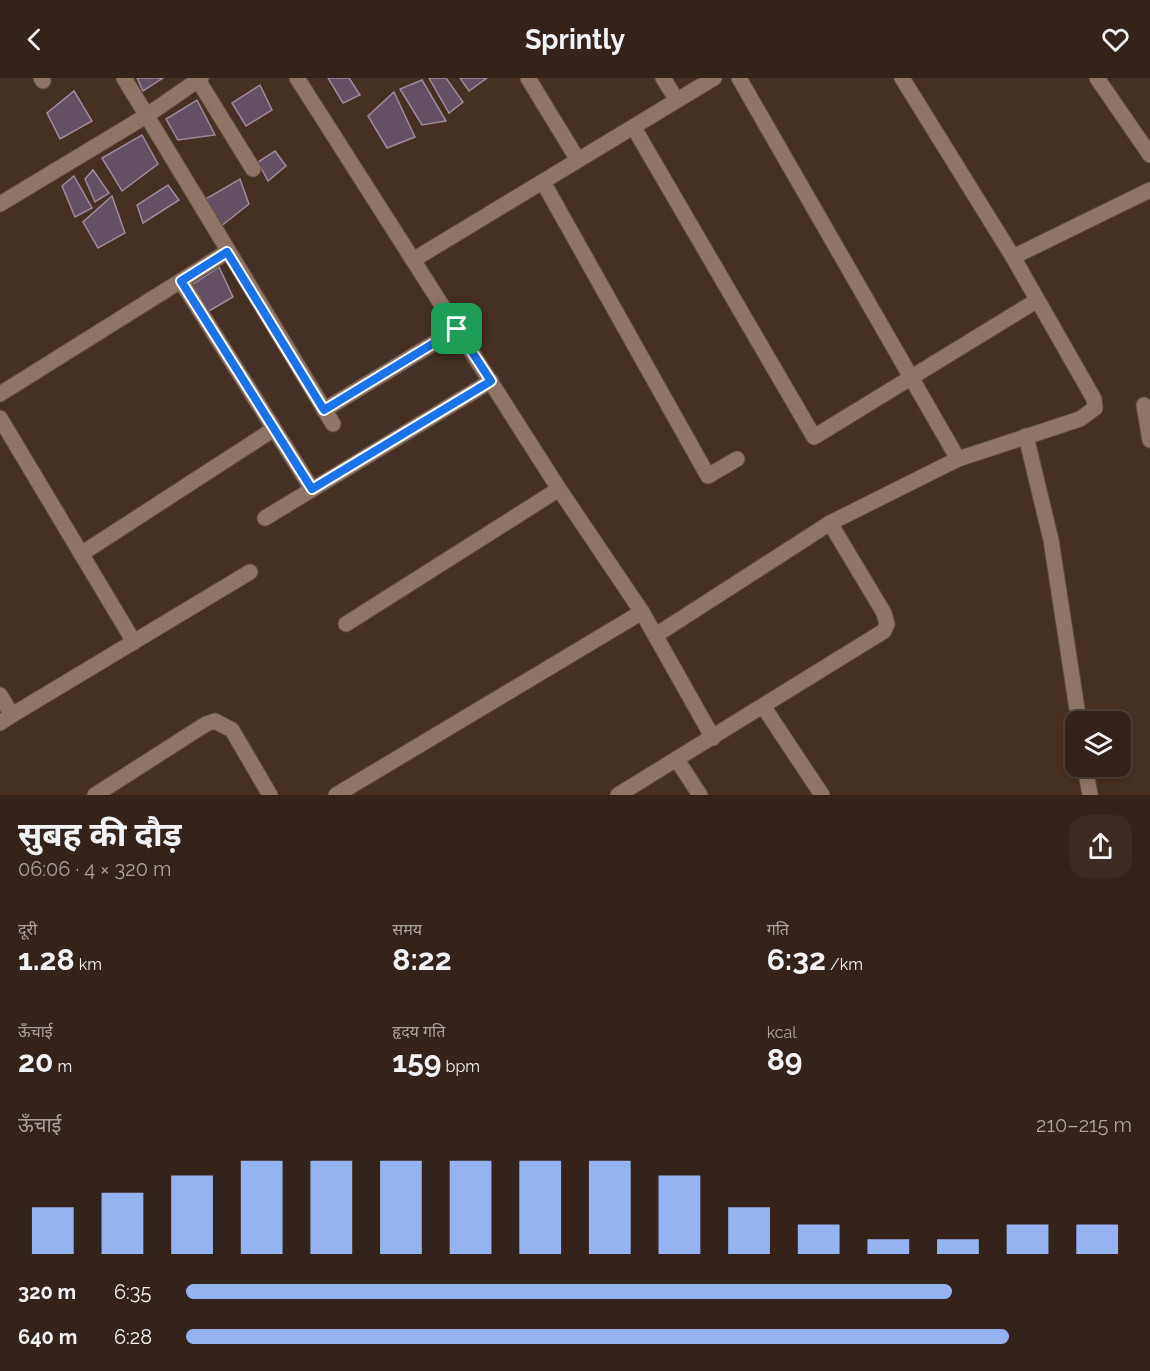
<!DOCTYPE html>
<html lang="hi">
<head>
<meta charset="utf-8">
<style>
	body { margin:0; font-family:Raleway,"Noto Sans Devanagari",sans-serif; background:#3c2b23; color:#f1f3f6; height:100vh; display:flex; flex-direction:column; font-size:22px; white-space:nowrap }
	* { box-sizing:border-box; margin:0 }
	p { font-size:20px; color:#a9a4a2 }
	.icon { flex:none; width:33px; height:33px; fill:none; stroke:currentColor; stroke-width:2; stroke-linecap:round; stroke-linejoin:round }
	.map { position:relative; height:717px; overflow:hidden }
	.sheet { display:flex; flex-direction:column; background:#34231a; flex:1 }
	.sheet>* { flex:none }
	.buttons { position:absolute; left:1065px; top:633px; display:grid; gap:12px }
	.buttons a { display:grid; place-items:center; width:66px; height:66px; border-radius:12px; background:#34231a; box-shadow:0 3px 9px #0003,0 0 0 2px #4e4039; font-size:30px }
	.pin { position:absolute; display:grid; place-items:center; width:51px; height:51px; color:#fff; margin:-26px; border-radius:12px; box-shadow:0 3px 9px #0006 }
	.round { display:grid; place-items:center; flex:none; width:63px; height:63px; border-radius:18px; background:#3c2b23 }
	.overview { display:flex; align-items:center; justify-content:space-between; height:102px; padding:0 18px }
	h1 { font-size:33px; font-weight:700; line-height:45px }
	.figures { display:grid; grid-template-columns:repeat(3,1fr); gap:9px; height:102px; padding:6px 18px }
	.figures div { display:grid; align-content:center }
	.figures b { font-size:30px; font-weight:700 }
	.figures small { font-size:16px; font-weight:400 }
	.figures p { font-size:16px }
	.chart { height:168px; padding:12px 18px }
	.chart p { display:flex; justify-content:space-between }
	.chart svg { width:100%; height:108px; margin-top:6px; stroke:#95b2f1; stroke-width:6 }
	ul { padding:0 18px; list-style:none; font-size:20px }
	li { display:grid; grid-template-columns:96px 72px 1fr; align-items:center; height:45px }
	li i { height:15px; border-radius:8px; background:#95b2f1 }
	header { display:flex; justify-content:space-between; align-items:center; height:78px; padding:0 18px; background:#34231a; font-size:27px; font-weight:700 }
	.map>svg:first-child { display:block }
	.building { fill:#645063; stroke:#9e899e; stroke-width:1.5 }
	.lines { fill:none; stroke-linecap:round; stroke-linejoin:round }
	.street-casing { stroke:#604e43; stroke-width:17 }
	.street { stroke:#907567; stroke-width:15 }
	.route-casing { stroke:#fff; stroke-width:12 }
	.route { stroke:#1a73e8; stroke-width:8 }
</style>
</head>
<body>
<header><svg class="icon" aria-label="back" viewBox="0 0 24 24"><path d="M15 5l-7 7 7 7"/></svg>Sprintly<svg class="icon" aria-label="heart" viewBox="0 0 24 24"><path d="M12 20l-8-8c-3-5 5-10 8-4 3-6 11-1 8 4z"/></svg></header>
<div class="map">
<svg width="1150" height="717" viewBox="0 0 1150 717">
	<rect width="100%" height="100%" fill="#462f23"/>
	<g class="building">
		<polygon points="137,0 163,0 143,13"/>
		<polygon points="328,0 349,0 360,17 343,25"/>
		<polygon points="429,0 446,0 463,24 449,35"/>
		<polygon points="460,0 487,0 469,13"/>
		<polygon points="422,2 446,43 422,47 400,11"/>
		<polygon points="260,7 272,32 246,48 232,25"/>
		<polygon points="74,13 92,43 60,61 47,35"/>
		<polygon points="394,14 415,59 387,70 368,38"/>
		<polygon points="197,22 215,57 178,62 166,41"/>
		<polygon points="142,57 158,86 122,113 102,80"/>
		<polygon points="275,73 286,88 268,103 258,84"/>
		<polygon points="93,92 109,115 95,124 85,101"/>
		<polygon points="74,98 92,130 75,139 62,108"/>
		<polygon points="240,101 249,126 220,149 204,122"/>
		<polygon points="168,107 179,122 143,145 137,127"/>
		<polygon points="112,118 125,155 98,170 83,144"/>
		<polygon points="219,189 233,219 209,233 188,209"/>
	</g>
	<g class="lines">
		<g class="street-casing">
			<g id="street">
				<polyline points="41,0 43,3"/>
				<polyline points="124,0 333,346"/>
				<polyline points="297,0 559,411 642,534 713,660"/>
				<polyline points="528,0 578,82"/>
				<polyline points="663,0 676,21"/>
				<polyline points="902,0 1013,179 1094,321 1095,330 1080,341 958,381"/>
				<polyline points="1097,0 1150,77"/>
				<polyline points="198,2 253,91"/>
				<polyline points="634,50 814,359 1036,223"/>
				<polyline points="543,104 708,398 737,381"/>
				<polyline points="0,126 146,38 201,0"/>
				<polyline points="1013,179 1150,112"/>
				<polyline points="413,182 714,0"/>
				<polyline points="181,203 312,411"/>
				<polyline points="0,316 227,174"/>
				<polyline points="1144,327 1150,362"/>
				<polyline points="324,332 457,251"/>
				<polyline points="0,340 134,564"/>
				<polyline points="1026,358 1051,462 1079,644"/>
				<polyline points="265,440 491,303"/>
				<polyline points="81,476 274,351"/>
				<polyline points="346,546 559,411"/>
				<polyline points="656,557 830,445 958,381 739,0"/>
				<polyline points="0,617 12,637 0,645"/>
				<polyline points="763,628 822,717"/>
				<polyline points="12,637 250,494"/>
				<polyline points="677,682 700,717"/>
				<polyline points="1085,688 1090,717"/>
				<polyline points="95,717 206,646 215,643 232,652 270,717"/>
				<polyline points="336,717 642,534"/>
				<polyline points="618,717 884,553 887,546 884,535 830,445"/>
			</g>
		</g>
		<use href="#street" class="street"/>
	</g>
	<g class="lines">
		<g class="route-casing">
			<polygon id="route" points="227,174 324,332 457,251 491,303 312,411 181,203"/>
		</g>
		<use href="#route" class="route"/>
	</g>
</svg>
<div class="buttons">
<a><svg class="icon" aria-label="layers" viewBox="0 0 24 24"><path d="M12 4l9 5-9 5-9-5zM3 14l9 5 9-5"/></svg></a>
</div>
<div class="pin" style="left:457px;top:251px;background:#1e9e55"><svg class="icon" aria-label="arrive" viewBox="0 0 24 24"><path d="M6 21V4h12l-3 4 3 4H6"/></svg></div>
</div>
<section class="sheet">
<div class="overview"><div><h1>सुबह की दौड़</h1><p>06:06 · 4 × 320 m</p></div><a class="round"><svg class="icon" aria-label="share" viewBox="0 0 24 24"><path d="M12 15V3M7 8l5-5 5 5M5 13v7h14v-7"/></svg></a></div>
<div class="figures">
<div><p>दूरी</p><b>1.28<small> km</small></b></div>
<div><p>समय</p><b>8:22</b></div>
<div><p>गति</p><b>6:32<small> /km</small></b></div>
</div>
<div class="figures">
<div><p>ऊँचाई</p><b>20<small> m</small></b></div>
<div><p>हृदय गति</p><b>159<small> bpm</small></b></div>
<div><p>kcal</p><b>89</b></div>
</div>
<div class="chart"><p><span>ऊँचाई</span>210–215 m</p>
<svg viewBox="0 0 160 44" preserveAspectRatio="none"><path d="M5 44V25M15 44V19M25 44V12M35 44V6M45 44V6M55 44V6M65 44V6M75 44V6M85 44V6M95 44V12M105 44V25M115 44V32M125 44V38M135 44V38M145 44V32M155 44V32"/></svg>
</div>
<ul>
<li><b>320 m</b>6:35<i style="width:81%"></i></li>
<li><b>640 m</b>6:28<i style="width:87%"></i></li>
</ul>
</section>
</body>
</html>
